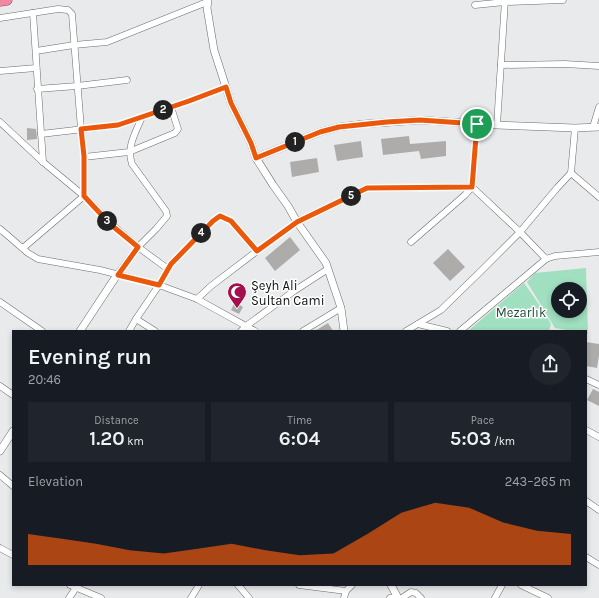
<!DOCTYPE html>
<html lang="en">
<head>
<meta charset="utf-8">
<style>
	body { margin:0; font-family:Karla,sans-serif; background:#20242c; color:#f1f3f6; height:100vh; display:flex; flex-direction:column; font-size:15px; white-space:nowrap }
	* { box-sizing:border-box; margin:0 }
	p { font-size:13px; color:#9ea1a6 }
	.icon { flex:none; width:22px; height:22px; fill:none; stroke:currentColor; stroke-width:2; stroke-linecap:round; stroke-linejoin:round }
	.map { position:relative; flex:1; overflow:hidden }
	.side { position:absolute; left:12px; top:330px; width:575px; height:256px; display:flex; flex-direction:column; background:#171b24; border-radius:0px; box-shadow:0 2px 6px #0003 }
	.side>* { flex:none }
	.tools { position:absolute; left:551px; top:282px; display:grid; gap:8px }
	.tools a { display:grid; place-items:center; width:36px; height:36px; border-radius:50%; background:#171b24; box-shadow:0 2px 6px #0003; font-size:20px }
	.pin { position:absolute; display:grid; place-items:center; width:34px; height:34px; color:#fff; margin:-17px; border:2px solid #fff; border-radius:50%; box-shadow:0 1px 4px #0007 }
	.km { position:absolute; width:20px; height:20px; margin:-10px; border-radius:50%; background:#222; color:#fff; font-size:11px; line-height:20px; text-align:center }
	.round { display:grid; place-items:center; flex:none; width:42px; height:42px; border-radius:21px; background:#20242c }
	.headline { display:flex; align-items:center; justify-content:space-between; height:68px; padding:0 16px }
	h1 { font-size:22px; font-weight:600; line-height:30px }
	.metrics { display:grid; grid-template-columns:repeat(3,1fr); gap:6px; height:68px; padding:4px 16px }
	.metrics div { display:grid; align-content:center; border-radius:0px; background:#20242c; text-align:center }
	.metrics b { font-size:20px; font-weight:600 }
	.metrics small { font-size:11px; font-weight:400 }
	.metrics p { font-size:11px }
	.chart { height:112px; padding:8px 16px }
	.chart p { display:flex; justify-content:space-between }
	.chart svg { width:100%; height:72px; margin-top:4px; fill:#ea580c; opacity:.7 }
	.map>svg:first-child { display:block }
	.green { fill:#a0dfbf; fill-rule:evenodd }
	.building { fill:#aeacab }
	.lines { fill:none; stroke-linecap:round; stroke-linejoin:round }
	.minor-casing { stroke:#6a6b6d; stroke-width:7 }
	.tertiary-casing { stroke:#6a6b6d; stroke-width:8 }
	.trunk-casing { stroke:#9e4c61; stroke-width:11 }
	.minor { stroke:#fff; stroke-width:6 }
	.tertiary { stroke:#fff; stroke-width:7 }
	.trunk { stroke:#f08aa4; stroke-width:10 }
	.route-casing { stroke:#fff; stroke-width:8 }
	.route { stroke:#ea580c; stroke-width:5 }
	.labels { text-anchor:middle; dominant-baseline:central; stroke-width:3; stroke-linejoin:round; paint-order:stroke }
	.poi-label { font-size:13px; fill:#0e0f0f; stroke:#fff; text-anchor:start }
	.park-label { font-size:13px; fill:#214a37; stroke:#fff }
</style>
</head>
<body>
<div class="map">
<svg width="599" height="598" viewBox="0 0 599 598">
	<rect width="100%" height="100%" fill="#e8eaeb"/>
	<g class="green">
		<path d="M586 268 588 334H586V331H572L555 328 527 282 535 273ZM558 289H580V311H558Z"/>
		<polygon points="524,283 545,313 551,324 549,331 468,331"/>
	</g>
	<g class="building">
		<polygon points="27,128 36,129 37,139 27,140"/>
		<polygon points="409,136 410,144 446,141 446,156 421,159 419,151 383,155 381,139"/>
		<polygon points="361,141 363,157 337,161 334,145"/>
		<polygon points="317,158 319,172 292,177 290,162"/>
		<polygon points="290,237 300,250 275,271 265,258"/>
		<polygon points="448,249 465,267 450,281 433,263"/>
		<polygon points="235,302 243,307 239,314 231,310"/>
		<polygon points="328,323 333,331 315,331"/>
		<polygon points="586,342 599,344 599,355 597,368 586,366"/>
		<polygon points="593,389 599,392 599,406 587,400"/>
	</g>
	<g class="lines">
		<g class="minor-casing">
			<g id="minor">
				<polyline points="475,5 505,2 563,0"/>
				<polyline points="33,13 43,162"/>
				<polyline points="0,18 58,9 68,10 72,14 81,129 84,157 84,196 43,162 0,122"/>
				<polyline points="36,51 74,45 107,42 207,2"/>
				<polyline points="501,65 565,64 599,66"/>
				<polyline points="0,71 36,68"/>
				<polyline points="37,89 77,86 127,80"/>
				<polyline points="477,124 472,187 520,232 546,259 555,256 599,252"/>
				<polyline points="497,125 505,0"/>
				<polyline points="593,127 599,107"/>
				<polyline points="41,134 118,125 189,101 226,87"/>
				<polyline points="84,157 129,152 175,133 178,129 171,107"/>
				<polyline points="571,173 599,197"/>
				<polyline points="0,229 6,234 28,253 38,259 100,270 159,285 197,299 255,331"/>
				<polyline points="411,242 465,195 472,187"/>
				<polyline points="23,248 84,196 110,223 138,247 168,269"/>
				<path d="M117 275 138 247 156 229 167 216 166 211 132 164C126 147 136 132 142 117"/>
				<polyline points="197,299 211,286 257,251 297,222 367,188 472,187"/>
				<polyline points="0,302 42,331"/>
				<polyline points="136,319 155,331"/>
				<polyline points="418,324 447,331"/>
				<polyline points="129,331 136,319 159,285 171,264 213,221 220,216 231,221 257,251"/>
				<polyline points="241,331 246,326 294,291 328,269"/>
				<polyline points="303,331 341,308"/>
				<polyline points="406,331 441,310 481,271 520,232 557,188 571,173 575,128"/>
				<polyline points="460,331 546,259"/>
				<polyline points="586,379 599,385"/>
				<polyline points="0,386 13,395"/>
				<polyline points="586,430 599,437"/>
				<polyline points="0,475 13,486"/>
				<polyline points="586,501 599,510"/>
				<polyline points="0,548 13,555"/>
				<polyline points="586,557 599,565"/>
				<polyline points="70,585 101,598"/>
				<polyline points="238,585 249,598"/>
				<polyline points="299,585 346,591"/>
				<polyline points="521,585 548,598"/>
				<polyline points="69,598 78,585"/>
				<polyline points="191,598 199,585"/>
				<polyline points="344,598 346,591 352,585"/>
				<polyline points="390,598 397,597"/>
				<polyline points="402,598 411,592 416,593 421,598"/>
				<polyline points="495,598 502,585"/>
			</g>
		</g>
		<g class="tertiary-casing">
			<g id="tertiary">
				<polyline points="208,0 207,8 214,50 231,103 251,143 256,158 273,185 288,206 297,222 326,263 341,308 344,331"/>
				<polyline points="256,158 320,132 339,127 364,124 420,120 497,125 575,128 599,127"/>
				<polyline points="80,331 117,275"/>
				<polyline points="0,451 13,431"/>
				<polyline points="391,585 398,598"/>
			</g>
		</g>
		<g class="trunk-casing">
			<polyline id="trunk" points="0,1 7,0"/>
		</g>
		<use href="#minor" class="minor"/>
		<use href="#tertiary" class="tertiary"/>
		<use href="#trunk" class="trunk"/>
	</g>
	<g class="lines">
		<g class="route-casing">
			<polygon id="route" points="226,87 231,103 251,143 256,158 320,132 339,127 387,122 420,120 477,124 472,187 367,188 297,222 257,251 231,221 220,216 213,221 171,264 159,285 118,275 138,247 110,224 84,196 84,156 81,129 118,125 189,101"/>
		</g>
		<use href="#route" class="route"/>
	</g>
	<defs>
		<g id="mosque-pin" transform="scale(1)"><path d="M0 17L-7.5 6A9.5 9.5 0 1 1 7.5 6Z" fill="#a40f4d" stroke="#fff"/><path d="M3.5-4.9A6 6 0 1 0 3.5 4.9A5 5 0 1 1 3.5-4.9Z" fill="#fff"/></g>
	</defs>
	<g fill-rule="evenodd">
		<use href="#mosque-pin" x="237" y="292"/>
	</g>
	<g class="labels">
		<g class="poi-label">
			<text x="251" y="285">Şeyh Ali<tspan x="251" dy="15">Sultan Cami</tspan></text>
		</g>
		<g class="park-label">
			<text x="521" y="312">Mezarlık</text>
		</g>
	</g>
</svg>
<div class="tools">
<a><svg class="icon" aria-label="locate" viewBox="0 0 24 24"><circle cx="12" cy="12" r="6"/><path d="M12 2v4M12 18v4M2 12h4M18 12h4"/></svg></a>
</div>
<div class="pin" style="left:477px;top:124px;background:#1e9e55"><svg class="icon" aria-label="arrive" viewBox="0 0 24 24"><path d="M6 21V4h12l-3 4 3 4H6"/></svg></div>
<b class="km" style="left:295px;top:142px">1</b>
<b class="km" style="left:163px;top:110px">2</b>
<b class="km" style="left:107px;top:221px">3</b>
<b class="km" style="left:201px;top:233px">4</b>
<b class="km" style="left:351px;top:196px">5</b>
<section class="side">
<div class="headline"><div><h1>Evening run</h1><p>20:46</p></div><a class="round"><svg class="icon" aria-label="share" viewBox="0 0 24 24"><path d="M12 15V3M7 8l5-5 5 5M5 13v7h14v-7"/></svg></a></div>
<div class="metrics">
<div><p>Distance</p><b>1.20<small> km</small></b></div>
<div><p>Time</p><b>6:04</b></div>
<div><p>Pace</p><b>5:03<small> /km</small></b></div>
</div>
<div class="chart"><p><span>Elevation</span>243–265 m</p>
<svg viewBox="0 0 160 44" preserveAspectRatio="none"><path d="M0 44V25L10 28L20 31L30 35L40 37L50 34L60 31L70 35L80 38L90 37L100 25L110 12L120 6L130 9L140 18L150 23L160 25V44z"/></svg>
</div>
</section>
</div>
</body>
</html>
